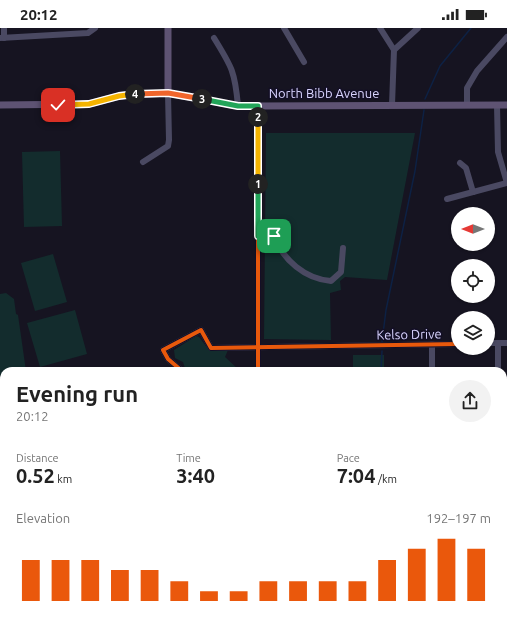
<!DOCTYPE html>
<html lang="en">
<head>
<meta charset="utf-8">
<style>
	body { margin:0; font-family:Ubuntu,sans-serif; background:#f2f2f2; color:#222; height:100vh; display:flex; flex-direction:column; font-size:15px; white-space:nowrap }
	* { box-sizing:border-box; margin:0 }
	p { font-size:13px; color:#767676 }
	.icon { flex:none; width:22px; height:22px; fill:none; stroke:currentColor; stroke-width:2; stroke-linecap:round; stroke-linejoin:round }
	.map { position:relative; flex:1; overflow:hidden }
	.panel { position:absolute; left:0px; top:339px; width:507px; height:256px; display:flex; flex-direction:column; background:#fff; border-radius:12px 12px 0 0; box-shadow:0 1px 3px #0004 }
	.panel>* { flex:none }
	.needle { width:26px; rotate:270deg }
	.tools { position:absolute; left:451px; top:179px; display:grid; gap:8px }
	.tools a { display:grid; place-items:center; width:44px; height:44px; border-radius:50%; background:#fff; box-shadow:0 1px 3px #0004; font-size:20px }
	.pin { position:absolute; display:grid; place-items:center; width:34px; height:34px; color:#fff; margin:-17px; border-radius:8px; box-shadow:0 2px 6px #0006 }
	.km { position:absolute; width:20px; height:20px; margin:-10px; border-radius:50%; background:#222; color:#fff; font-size:11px; line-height:20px; text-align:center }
	.round { display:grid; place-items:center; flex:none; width:42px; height:42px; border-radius:21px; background:#f2f2f2 }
	.summary { display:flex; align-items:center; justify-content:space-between; height:68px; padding:0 16px }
	h1 { font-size:22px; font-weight:700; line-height:30px }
	.stats { display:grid; grid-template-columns:repeat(3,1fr); gap:6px; height:68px; padding:4px 16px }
	.stats div { display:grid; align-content:center }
	.stats b { font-size:20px; font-weight:700 }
	.stats small { font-size:11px; font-weight:400 }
	.stats p { font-size:11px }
	.chart { height:112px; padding:8px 16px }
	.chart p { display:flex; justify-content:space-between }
	.chart svg { width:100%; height:72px; margin-top:4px; stroke:#ea580c; stroke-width:6 }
	.status { display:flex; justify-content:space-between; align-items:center; height:28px; padding:0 20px; background:#fff; direction:ltr }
	.status svg { height:11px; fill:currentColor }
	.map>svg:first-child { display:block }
	.green { fill:#132c2d }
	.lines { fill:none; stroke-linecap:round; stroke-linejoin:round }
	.stream { stroke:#0d2144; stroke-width:1.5 }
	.minor { stroke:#4a4962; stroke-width:6 }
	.major { stroke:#5e5373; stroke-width:7 }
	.cycleway-casing { stroke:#130f26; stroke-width:6 }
	.cycleway { stroke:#e8590c; stroke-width:4 }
	.split-1-casing { stroke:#fff; stroke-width:8 }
	.split-2-casing { stroke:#fff; stroke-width:8 }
	.split-3-casing { stroke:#fff; stroke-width:8 }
	.split-4-casing { stroke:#fff; stroke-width:8 }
	.split-5-casing { stroke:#fff; stroke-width:8 }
	.split-1 { stroke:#22a559; stroke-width:5 }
	.split-2 { stroke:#f5b400; stroke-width:5 }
	.split-3 { stroke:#22a559; stroke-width:5 }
	.split-4 { stroke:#f0652b; stroke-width:5 }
	.split-5 { stroke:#f5b400; stroke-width:5 }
	.labels { text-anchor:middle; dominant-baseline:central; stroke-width:3; stroke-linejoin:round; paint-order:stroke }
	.street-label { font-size:13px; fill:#d9d4ff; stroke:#130f26 }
</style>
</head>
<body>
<div class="status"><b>20:12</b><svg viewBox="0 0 49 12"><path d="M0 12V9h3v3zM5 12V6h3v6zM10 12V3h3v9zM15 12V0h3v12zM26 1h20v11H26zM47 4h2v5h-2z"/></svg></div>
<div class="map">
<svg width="507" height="595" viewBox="0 0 507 595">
	<rect width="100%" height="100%" fill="#161421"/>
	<g class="green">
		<polygon points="266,105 415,105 387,252 345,249 340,253 341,262 330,265 331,312 264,311"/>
		<polygon points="60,123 62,198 24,199 22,124"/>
		<polygon points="53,226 67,274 35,283 21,235"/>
		<polygon points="6,265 14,271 16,286 18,287 26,343 4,343 4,347 0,348 0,266"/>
		<polygon points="75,282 87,326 40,339 27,295"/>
		<polygon points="196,308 199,309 209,322 228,322 225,329 240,343 186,343 183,334 175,330 174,322"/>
		<rect x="353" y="327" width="31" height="16"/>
	</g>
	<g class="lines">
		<g class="stream">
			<polyline points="425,71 440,38 471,0"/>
			<polyline points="382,314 386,282 415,143 424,82"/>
			<polyline points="381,343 382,323"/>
			<polyline points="0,367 4,368"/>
			<polyline points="1,541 2,438 4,424"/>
			<polyline points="1,551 1,595"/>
		</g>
		<g class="minor">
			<polyline points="284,0 304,34"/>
			<polyline points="380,0 394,22"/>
			<polyline points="0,10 88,5 95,0"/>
			<polyline points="4,10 4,0"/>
			<path d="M214 10C232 39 235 44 238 78"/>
			<polyline points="392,77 394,22 418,0"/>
			<polyline points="467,77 467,60 477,43 507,9"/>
			<polyline points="497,77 498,124 507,155"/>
			<polyline points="258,78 258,343"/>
			<polyline points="143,134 168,118 169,112 168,65"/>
			<polyline points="460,135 466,140 473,164"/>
			<polyline points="447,171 507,155"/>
			<path d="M258 208H274C283 232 305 251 331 253L341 244 343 220"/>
			<polyline points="488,315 507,315"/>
			<polyline points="432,316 432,343"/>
			<polyline points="182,343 168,331 163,322 201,302 211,320 458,316"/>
			<polyline points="498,343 498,315"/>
			<polyline points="503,383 507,383"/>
			<polyline points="0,389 4,389"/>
			<polyline points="503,517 507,517"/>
			<polyline points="0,547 4,547"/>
			<polyline points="503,589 507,588"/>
			<polyline points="286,591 491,591"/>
			<polyline points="21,593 246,591"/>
			<polyline points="498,595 499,591"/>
		</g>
		<g class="major">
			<polyline points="168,65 168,0"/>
			<polyline points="0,77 89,76 119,68 168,65 238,78 507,77"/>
		</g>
		<g class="cycleway-casing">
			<g id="cycleway">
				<polyline points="258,78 258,343"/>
				<polyline points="182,343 168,331 163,322 201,302 211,320 458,316"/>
				<polyline points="21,593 246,591"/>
			</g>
		</g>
		<use href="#cycleway" class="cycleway"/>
	</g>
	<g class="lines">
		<g class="split-1-casing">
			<polyline id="split-1" points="258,156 258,208 274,208"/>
		</g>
		<g class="split-2-casing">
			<polyline id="split-2" points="258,89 258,156"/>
		</g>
		<g class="split-3-casing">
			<polyline id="split-3" points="202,71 238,78 258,78 258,89"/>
		</g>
		<g class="split-4-casing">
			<polyline id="split-4" points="135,66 168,65 202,71"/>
		</g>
		<g class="split-5-casing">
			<polyline id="split-5" points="58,77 89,76 119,68 135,66"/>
		</g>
		<use href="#split-1" class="split-1"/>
		<use href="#split-2" class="split-2"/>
		<use href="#split-3" class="split-3"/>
		<use href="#split-4" class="split-4"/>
		<use href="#split-5" class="split-5"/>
	</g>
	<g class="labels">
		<g class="street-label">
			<text x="324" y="65">North Bibb Avenue</text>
			<text transform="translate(409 306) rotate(-1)">Kelso Drive</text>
		</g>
	</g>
</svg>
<div class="tools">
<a><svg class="needle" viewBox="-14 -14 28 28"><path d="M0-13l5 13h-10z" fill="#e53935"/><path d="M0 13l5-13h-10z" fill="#767676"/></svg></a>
<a><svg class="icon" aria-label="locate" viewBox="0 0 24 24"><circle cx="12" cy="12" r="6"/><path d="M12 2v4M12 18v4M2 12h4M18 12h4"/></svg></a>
<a><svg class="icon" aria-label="layers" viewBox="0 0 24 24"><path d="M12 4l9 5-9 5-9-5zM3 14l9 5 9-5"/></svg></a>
</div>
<div class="pin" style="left:274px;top:208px;background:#1e9e55"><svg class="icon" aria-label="arrive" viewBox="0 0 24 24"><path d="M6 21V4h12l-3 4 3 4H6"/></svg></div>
<div class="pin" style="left:58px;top:77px;background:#d93025"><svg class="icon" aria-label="check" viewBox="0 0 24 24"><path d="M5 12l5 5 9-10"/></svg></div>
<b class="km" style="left:258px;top:156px">1</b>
<b class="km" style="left:258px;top:89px">2</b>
<b class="km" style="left:202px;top:71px">3</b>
<b class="km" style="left:135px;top:66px">4</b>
<section class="panel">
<div class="summary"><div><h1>Evening run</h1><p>20:12</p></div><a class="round"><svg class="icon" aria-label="share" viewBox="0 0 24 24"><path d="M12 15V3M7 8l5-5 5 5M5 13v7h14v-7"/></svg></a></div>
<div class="stats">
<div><p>Distance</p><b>0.52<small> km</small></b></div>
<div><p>Time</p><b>3:40</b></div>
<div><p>Pace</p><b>7:04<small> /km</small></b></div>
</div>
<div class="chart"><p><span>Elevation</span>192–197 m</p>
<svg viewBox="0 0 160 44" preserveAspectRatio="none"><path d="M5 44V19M15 44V19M25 44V19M35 44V25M45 44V25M55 44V32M65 44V38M75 44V38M85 44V32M95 44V32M105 44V32M115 44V32M125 44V19M135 44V12M145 44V6M155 44V12"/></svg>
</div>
</section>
</div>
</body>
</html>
